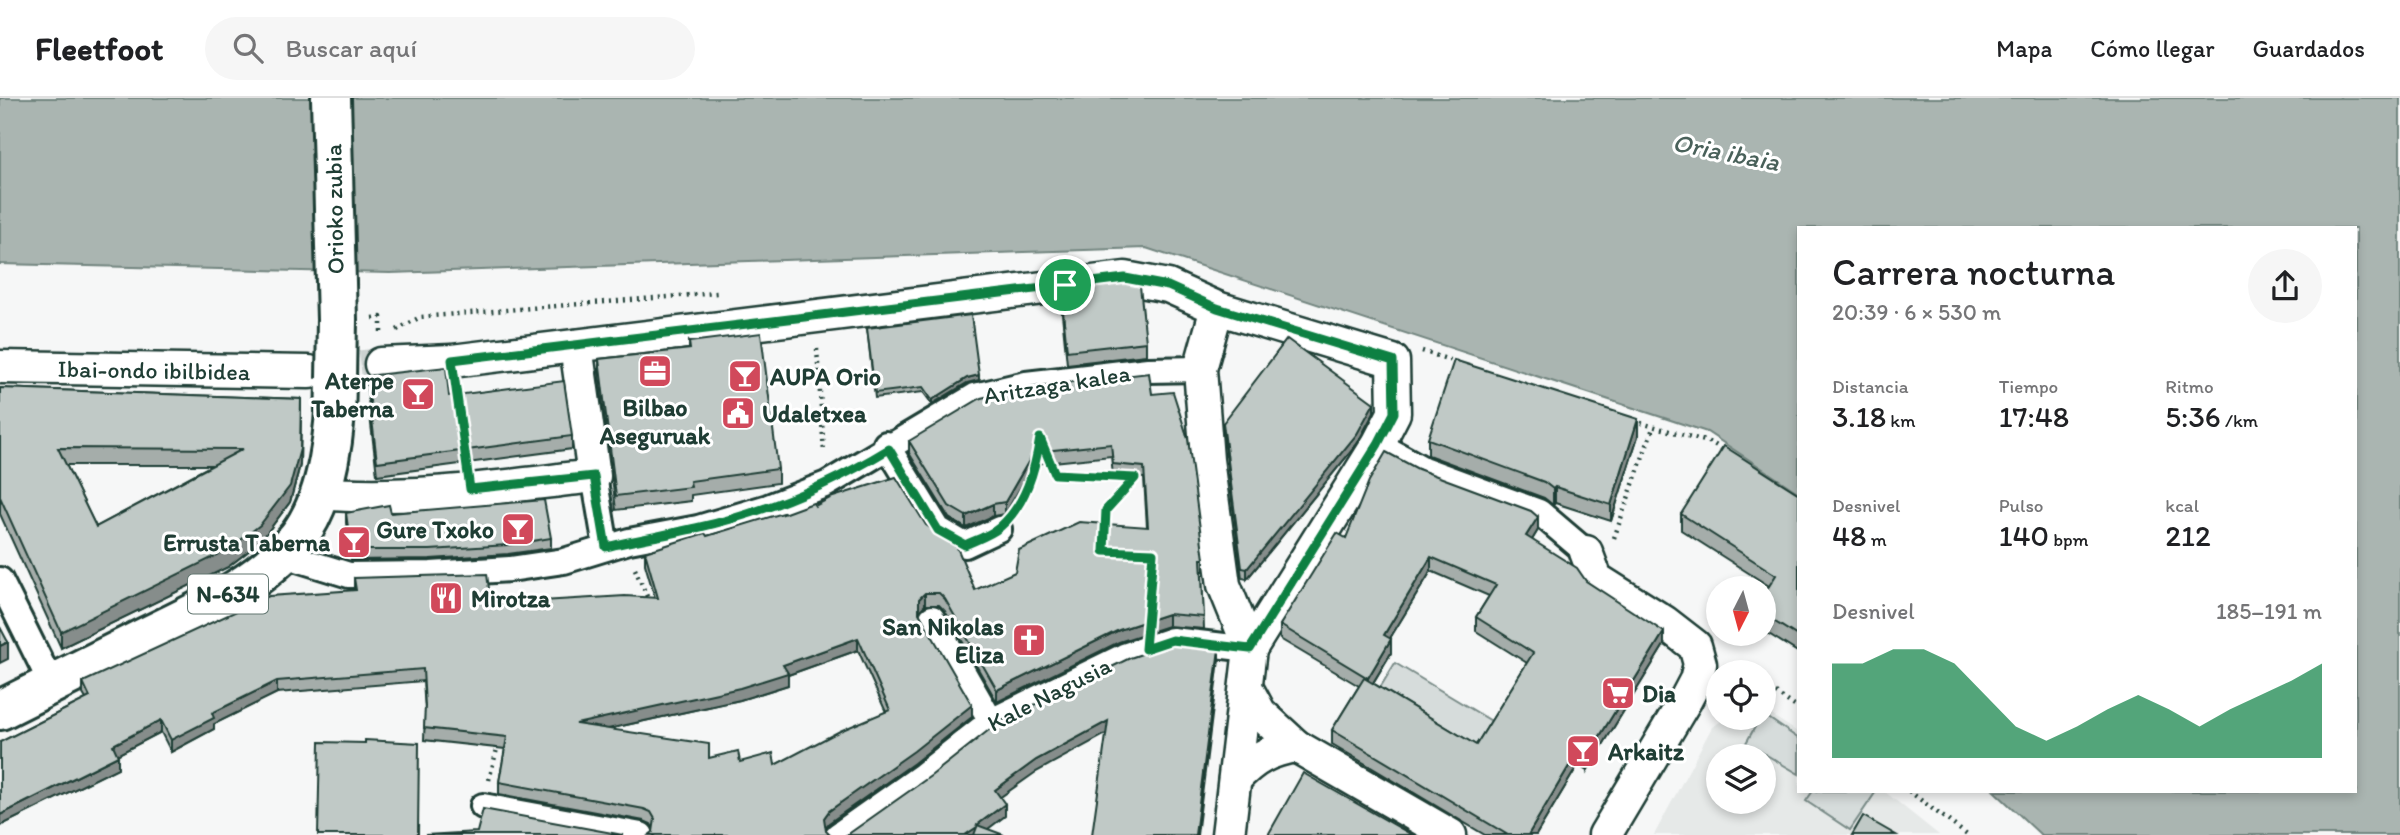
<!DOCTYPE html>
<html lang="es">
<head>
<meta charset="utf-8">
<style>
	body { margin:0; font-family:Itim,sans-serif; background:#f6f6f6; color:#202124; height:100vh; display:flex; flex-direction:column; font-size:26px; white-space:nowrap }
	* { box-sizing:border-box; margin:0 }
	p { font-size:23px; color:#757577 }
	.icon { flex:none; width:38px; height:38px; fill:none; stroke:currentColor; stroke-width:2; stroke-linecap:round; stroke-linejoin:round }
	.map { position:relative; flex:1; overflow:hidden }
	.side { position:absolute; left:1797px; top:128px; width:560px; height:567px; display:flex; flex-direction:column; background:#fff; border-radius:0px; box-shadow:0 4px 10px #0003 }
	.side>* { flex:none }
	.needle { width:46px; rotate:186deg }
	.buttons { position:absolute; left:1706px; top:478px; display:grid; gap:14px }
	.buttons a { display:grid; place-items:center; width:70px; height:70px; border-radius:50%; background:#fff; box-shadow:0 4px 10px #0003; font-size:35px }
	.pin { position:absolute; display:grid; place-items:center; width:60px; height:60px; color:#fff; margin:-30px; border:4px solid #fff; border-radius:50%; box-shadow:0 2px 7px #0007 }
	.round { display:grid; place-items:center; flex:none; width:74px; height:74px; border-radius:37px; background:#f6f6f6 }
	.head { display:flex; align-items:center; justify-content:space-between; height:119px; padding:0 35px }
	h1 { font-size:38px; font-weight:600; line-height:52px }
	.metrics { display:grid; grid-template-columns:repeat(3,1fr); gap:10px; height:119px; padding:7px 35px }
	.metrics div { display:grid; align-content:center }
	.metrics b { font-size:30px; font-weight:600 }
	.metrics small { font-size:19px; font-weight:400 }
	.metrics p { font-size:19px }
	.chart { height:196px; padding:14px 35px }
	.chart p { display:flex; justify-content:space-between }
	.chart svg { width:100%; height:126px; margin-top:7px; fill:#0b8043; opacity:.7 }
	header { display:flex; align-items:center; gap:42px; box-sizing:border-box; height:98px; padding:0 35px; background:#fff; border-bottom:2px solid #e0e0e0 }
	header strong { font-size:33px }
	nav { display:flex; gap:38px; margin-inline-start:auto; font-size:24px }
	.search { width:490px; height:63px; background:#f6f6f6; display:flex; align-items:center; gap:18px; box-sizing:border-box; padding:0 24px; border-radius:38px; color:#757577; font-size:26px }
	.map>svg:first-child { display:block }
	.built { fill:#e6e9e8; fill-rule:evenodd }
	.green { fill:#d6dcdb; stroke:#7a8c88; stroke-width:2 }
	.water { fill:#aab5b1; stroke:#72857f; stroke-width:2 }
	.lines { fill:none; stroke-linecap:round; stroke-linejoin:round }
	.minor-tunnel { stroke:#cbd2d0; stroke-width:32; stroke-dasharray:32 16; stroke-linecap:butt }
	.pedestrian-casing { stroke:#1f3d34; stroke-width:30 }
	.minor-casing { stroke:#1f3d34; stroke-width:37 }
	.trunk-casing { stroke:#1f3d34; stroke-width:44 }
	.path { stroke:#1f3d34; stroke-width:4.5; stroke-dasharray:2 5; stroke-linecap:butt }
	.pedestrian { stroke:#fff; stroke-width:24 }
	.minor { stroke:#fff; stroke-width:32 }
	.trunk { stroke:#fff; stroke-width:38 }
	.trunk-bridge-casing { stroke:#1f3d34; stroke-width:44; stroke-linecap:butt }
	.trunk-bridge { stroke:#fff; stroke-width:38 }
	.wall { fill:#a5adaa; stroke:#1f3d34; stroke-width:2; fill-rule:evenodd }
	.shaded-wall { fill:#868d8b; stroke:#1f3d34; stroke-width:2 }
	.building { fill:#c0c9c6; stroke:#1f3d34; stroke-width:2; fill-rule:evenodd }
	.route-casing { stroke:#fff; stroke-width:14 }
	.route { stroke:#0b8043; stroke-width:9 }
	.labels { text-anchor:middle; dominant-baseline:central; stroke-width:6; stroke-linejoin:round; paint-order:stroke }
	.shield { fill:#fff; stroke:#627771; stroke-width:2 }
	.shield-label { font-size:23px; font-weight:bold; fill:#1f3d34 }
	.street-label { font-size:24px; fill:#1f3d34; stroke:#fff }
	.poi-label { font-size:24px; font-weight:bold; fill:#1f3d34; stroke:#fff; text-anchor:start }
	.water-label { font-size:26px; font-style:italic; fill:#49615a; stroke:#fff }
</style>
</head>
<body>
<header>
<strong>Fleetfoot</strong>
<div class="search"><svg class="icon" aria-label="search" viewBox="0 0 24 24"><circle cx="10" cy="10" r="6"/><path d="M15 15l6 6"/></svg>Buscar aquí</div>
<nav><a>Mapa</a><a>Cómo llegar</a><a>Guardados</a></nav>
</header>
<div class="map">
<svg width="2400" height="737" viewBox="0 0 2400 737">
	<rect width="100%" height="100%" fill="#f6f7f7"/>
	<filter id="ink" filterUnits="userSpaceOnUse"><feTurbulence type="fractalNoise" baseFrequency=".0143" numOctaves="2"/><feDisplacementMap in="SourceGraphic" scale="14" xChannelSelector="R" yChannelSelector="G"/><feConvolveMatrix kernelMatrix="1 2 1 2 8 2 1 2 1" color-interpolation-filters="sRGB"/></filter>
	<g filter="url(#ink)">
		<path class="built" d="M1764 612 1799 635V693H1884L1939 737H1654L1712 629 1726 620H1764ZM1718 658H1764V704H1718Z"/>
		<g class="green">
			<polygon points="1395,565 1568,669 1551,698 1378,593"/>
			<polygon points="1764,617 1799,641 1799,676 1746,645 1760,620 1764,620"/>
			<polygon points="1813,693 1872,693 1875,695 1850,732 1806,703"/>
		</g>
		<polygon class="water" points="0,0 2400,0 2400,737 2041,737 1994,693 2356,693 2356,130 1799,130 1799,395 1707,334 1146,150 390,175 0,166"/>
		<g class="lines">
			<polyline class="minor-tunnel" points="313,274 381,266"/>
			<g class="pedestrian-casing">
				<g id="pedestrian">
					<polyline points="886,346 938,431 965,447 999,431"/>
					<polyline points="1378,346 1423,371 1539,414 1586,454"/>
					<polyline points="594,378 606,449"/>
					<polyline points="281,456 349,477 431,476 510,471 564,463 629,443 698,430 768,409 827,386 975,298 1026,286 1148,272 1200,271"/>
					<polyline points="0,482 52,587"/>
					<polyline points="932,520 991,623"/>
					<polyline points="483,708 641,737"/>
					<polyline points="838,737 923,677 991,623 1124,558 1172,542 1250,551"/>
				</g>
			</g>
			<g class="minor-casing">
				<g id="minor">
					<polyline points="1217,210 1200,271 1207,362 1224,487 1250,551 1228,737"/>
					<polyline points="381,266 452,263 1125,180 1168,188 1217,210 1393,263 1394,315 1378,346 1250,551"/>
					<polyline points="0,269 309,274"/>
					<path d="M319 395C410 403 504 388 594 378L576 248"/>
					<polyline points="1586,454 1596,481 1664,524 1695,548 1700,566 1696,582 1686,601 1605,737"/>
					<polyline points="1247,591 1260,615 1296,648 1450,737"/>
					<path d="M1235 681C1253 661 1270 652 1296 648"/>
				</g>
			</g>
			<g class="trunk-casing">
				<g id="trunk">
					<polyline points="331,0 337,222"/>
					<path d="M0 612C46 589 92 566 138 543 194 515 258 489 298 439 329 399 336 330 336 281"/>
				</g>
			</g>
			<g class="path">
				<polyline points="373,220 381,219 381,234"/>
				<polyline points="397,232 420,219 717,195"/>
				<polyline points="817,251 824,354"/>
				<polyline points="1422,253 1456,264"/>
				<polyline points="1634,323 1712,345 1725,353"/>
				<polyline points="1049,362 1055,376 1119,378"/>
				<polyline points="1015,411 1034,373 1036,362"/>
				<polyline points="1105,430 1106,412 1134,380 1131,379"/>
				<polyline points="1614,440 1653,330"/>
				<polyline points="635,471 649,503"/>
				<polyline points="1732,567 1737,567 1746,574"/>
				<polyline points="1764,587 1799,611"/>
				<polyline points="489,682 498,647"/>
				<polyline points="1909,693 1967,737"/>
			</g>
			<use href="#pedestrian" class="pedestrian"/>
			<use href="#minor" class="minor"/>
			<use href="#trunk" class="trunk"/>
			<g class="trunk-bridge-casing">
				<polyline id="trunk-bridge" points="336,281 337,222"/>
			</g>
			<use href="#trunk-bridge" class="trunk-bridge"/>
		</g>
		<g class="wall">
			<polygon points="1061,193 1146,244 1146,257 1067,266 1061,206"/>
			<polygon points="867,230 979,282 967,285 932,306 923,294 875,300"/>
			<polygon points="689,244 778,371 778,385 691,397 691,403 616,412 599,275 599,261 689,251"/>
			<polygon points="367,278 449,298 572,338 572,351 377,377 367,292"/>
			<path d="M0 290 301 301 300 367 290 404 260 444 228 469 61 550 0 416ZM66 367H212L96 429Z"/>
			<path d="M1152 296 1204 461V473H1202L1204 531 1168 528 1119 544 997 604 945 513 939 507H925L919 513V515L972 619 914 665 829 725 825 730 653 734V730L651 726 644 723 499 696V684L505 651 424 642 425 613 423 583 277 595 214 626V631L171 654 161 634 118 656V670L0 728V644L86 601 83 596V584L354 492V480L491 506 655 500 645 466V454L707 438 815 408 926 427 975 492 1147 429 1144 380 1113 378 1111 358 1034 366 1005 416 993 418 966 430 949 420 909 355V343ZM858 552 886 614 775 667 740 664 709 660 608 631 740 602 788 587V577Z"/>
			<polygon points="1374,314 1357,346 1247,481 1242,480 1223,334 1223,325"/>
			<polygon points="1638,338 1611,423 1555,405 1553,407 1544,400 1428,357 1428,341"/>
			<path d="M1418 371 1538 432 1532 442 1586 483 1664 547 1587 673 1578 667 1536 737H1485L1332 646V632L1359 588 1280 541V527L1346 440ZM1431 473 1489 498 1476 519V533L1527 565 1476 647 1373 585 1391 555 1390 540Z"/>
			<polygon points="1799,396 1799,555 1764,533 1764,496 1769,488 1681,432 1681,416"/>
			<polygon points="346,415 391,415 551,440 551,450 508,456 430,461 351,462 346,425"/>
		</g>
		<g class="shaded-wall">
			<polygon points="979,277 979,282 967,285 932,306 932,302 967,280"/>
			<polygon points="301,301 300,367 290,404 260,444 228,469 61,550 61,534"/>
			<polygon points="1374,305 1374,314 1357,346 1247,481 1247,471"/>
			<polygon points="1638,321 1638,338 1611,423 1611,407"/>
			<polygon points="1034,354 1034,366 1005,416 1005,404"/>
			<polygon points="1555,389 1555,405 1553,407 1553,391"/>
			<polygon points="993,406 993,418 966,430 966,418"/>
			<polygon points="1538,419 1538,432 1526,452 1526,438"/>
			<polygon points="1431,459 1431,473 1384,550 1384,537"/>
			<polygon points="925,495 925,507 919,513 919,501"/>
			<polygon points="1168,516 1168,528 1119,544 997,604 997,592 1119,532"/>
			<polygon points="1664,534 1664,547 1587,673 1587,659"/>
			<polygon points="858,540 858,552 788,577 788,587 740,602 576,638 576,626 783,567"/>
			<polygon points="1391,541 1391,555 1368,593 1368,580"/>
			<polygon points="8,544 8,561 0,565 0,548"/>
			<polygon points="1219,551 1219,562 1197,737 1195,737"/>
			<polygon points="277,583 277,595 214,626 214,631 171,654 171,642 212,615"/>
			<polygon points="972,607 972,619 914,665 829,725 824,731 824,720 829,713"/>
			<polygon points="161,622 161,634 113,659 113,647"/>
			<polygon points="1108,623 1108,635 1036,674 995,703 995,692 1036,662"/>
			<polygon points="1578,653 1578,667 1536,737 1528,737"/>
			<polygon points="118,658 118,670 0,728 0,717"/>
			<polygon points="1005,706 1005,718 980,737 977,727"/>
			<polygon points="977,729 977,737 965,737"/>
		</g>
		<g class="building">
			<polygon points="1124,185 1140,188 1146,244 1067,253 1061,193"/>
			<polygon points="971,217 979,277 967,280 932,302 923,289 875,295 867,230"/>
			<polygon points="761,235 778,371 690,383 691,389 616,398 599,261 690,251 689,244"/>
			<polygon points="1287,241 1374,305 1357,336 1247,471 1242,470 1223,325"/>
			<polygon points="1454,262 1638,321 1611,407 1555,389 1553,391 1544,384 1428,341"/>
			<polygon points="446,269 449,298 564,283 572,338 377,364 367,278"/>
			<path d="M1149 275 1152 296 1173 294 1188 341 1204 461H1201L1204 519 1168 516 1119 532 997 592 945 501 939 495H925L919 501V515L972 607 914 653 829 713 824 720 826 733 830 737H649L653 734 655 721 651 714 644 711 499 684 507 639 424 630 425 608 423 571 277 583 212 615 214 620 171 642 161 622 113 647 118 658 0 717V644L90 599 83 584 269 498 356 492 354 480 487 476 491 506 625 498 658 500 645 454 705 435 707 438 783 415V416L813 405 815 408 830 400 896 379 926 427 956 447 975 492 1015 474 1019 452 1079 424 1148 429 1144 369 1113 366 1111 346 1034 354 1005 404 993 406 966 418 949 408 909 343 981 300 1029 289ZM858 540 890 612 840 633 775 667 773 655 740 664 738 653 709 660V646L576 626 740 590 788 575 783 567Z"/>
			<path d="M0 290 301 301 300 351 290 388 260 427 228 452 61 534 0 399ZM58 350 243 351 96 429Z"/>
			<polygon points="1724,348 1799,396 1799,539 1764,517 1764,496 1776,477 1681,416"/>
			<polygon points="1386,354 1418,371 1531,413 1538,419 1526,438 1577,470 1586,483 1664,534 1587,659 1578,653 1528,737 1508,737 1332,632 1364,580 1476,647 1533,555 1476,519 1496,487 1431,459 1384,537 1391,541 1368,580 1280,527 1337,435 1346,440 1369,383"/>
			<polygon points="544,402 551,440 508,447 430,452 351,452 346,415 389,407 391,415"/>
			<polygon points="0,529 8,544 0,548"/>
			<polygon points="1174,545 1219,551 1195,737 1092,737 1108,623 1036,662 995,692 1005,706 977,727 1004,737 974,737 977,729 965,737 847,737 932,677 999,624 1130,560"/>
			<polygon points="365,642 419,645 418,737 318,737 320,644 365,645"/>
			<polygon points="1303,675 1412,737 1268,737"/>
			<polygon points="483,711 623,737 425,737 477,734"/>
			<polygon points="1863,718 1896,737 1852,737"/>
		</g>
	</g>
	<g class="lines" filter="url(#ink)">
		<g class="route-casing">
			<path id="route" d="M1125 180 1168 188 1217 210 1393 263 1394 315 1378 346 1250 551 1172 542 1145 551 1153 455 1104 453 1106 412 1135 380 1055 376 1040 340C1035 372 1026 406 1000 429 991 437 976 442 965 447L938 432 889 351C830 387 764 415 696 430 666 437 635 442 606 449L594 378 470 391 452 262Z"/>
		</g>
		<use href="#route" class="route"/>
	</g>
	<defs>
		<g id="office-square" transform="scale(1.75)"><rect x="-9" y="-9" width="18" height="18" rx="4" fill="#d1495b" stroke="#fff"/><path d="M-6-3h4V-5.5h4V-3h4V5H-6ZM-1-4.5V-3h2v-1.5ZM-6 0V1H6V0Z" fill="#fff"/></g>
		<g id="bar-square" transform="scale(1.75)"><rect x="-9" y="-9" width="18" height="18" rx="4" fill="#d1495b" stroke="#fff"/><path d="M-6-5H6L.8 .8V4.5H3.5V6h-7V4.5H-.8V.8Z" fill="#fff"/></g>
		<g id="civic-square" transform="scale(1.75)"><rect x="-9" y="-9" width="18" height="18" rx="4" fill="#d1495b" stroke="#fff"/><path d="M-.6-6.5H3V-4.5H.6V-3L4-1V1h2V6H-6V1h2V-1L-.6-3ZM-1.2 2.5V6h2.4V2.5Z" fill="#fff"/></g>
		<g id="restaurant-square" transform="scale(1.75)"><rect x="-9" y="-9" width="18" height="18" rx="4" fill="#d1495b" stroke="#fff"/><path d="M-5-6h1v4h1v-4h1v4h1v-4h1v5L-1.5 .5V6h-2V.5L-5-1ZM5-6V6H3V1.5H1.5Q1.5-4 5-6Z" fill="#fff"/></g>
		<g id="church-square" transform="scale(1.75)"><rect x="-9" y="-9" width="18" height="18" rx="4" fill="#d1495b" stroke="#fff"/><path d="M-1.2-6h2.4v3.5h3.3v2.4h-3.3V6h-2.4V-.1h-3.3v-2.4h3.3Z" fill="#fff"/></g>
		<g id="supermarket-square" transform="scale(1.75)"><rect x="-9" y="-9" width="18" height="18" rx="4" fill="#d1495b" stroke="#fff"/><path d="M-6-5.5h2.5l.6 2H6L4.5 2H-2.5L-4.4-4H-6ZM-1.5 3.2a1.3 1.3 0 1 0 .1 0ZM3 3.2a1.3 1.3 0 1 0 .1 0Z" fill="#fff"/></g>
	</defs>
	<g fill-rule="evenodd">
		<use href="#office-square" x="655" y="273"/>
		<use href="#bar-square" x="745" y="278"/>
		<use href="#bar-square" x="418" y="296"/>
		<use href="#civic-square" x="738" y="315"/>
		<use href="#bar-square" x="518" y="431"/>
		<use href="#bar-square" x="354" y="444"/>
		<use href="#restaurant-square" x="446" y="500"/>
		<use href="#church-square" x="1029" y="542"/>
		<use href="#supermarket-square" x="1618" y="595"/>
		<use href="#bar-square" x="1583" y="653"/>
	</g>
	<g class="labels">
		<rect class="shield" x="188" y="476.5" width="80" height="39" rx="5"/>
		<g class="shield-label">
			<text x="228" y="496">N-634</text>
		</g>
		<g class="street-label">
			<text transform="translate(334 111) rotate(-91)">Orioko zubia</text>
			<text transform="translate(154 272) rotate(1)">Ibai-ondo ibilbidea</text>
			<text transform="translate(1057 286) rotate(-9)">Aritzaga kalea</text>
			<text transform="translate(1049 596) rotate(-27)">Kale Nagusia</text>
		</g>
		<g class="poi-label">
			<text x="770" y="278">AUPA Orio</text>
			<text x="394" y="282" text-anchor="end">Aterpe<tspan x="394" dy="28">Taberna</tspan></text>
			<text x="655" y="309" text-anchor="middle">Bilbao<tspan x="655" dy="28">Aseguruak</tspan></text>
			<text x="762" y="315">Udaletxea</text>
			<text x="494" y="431" text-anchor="end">Gure Txoko</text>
			<text x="330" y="444" text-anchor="end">Errusta Taberna</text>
			<text x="471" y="500">Mirotza</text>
			<text x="1004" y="528" text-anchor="end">San Nikolas<tspan x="1004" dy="28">Eliza</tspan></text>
			<text x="1642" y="595">Dia</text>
			<text x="1608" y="653">Arkaitz</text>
		</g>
		<g class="water-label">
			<text transform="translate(1726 54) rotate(11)">Oria ibaia</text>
		</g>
	</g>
</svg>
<div class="buttons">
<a><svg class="needle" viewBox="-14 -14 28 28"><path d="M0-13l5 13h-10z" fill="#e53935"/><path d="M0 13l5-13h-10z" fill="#757577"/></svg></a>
<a><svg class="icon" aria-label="locate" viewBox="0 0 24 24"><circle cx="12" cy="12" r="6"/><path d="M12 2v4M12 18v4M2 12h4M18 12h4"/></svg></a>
<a><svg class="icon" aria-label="layers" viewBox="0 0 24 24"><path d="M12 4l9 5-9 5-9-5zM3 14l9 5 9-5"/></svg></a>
</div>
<div class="pin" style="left:1065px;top:187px;background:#1e9e55"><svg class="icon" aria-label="arrive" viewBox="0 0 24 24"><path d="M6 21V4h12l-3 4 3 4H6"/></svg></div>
<section class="side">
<div class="head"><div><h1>Carrera nocturna</h1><p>20:39 · 6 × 530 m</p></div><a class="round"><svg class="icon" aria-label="share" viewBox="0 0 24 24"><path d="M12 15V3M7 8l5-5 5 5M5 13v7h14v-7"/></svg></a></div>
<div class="metrics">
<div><p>Distancia</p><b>3.18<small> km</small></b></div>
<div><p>Tiempo</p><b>17:48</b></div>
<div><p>Ritmo</p><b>5:36<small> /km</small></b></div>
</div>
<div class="metrics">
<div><p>Desnivel</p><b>48<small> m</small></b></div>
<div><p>Pulso</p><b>140<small> bpm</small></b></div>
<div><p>kcal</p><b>212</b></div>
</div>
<div class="chart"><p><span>Desnivel</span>185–191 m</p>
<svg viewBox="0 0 160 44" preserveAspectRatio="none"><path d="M0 44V11L10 11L20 6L30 6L40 11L50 22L60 33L70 38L80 33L90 27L100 22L110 27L120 33L130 27L140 22L150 17L160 11V44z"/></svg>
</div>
</section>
</div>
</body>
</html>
